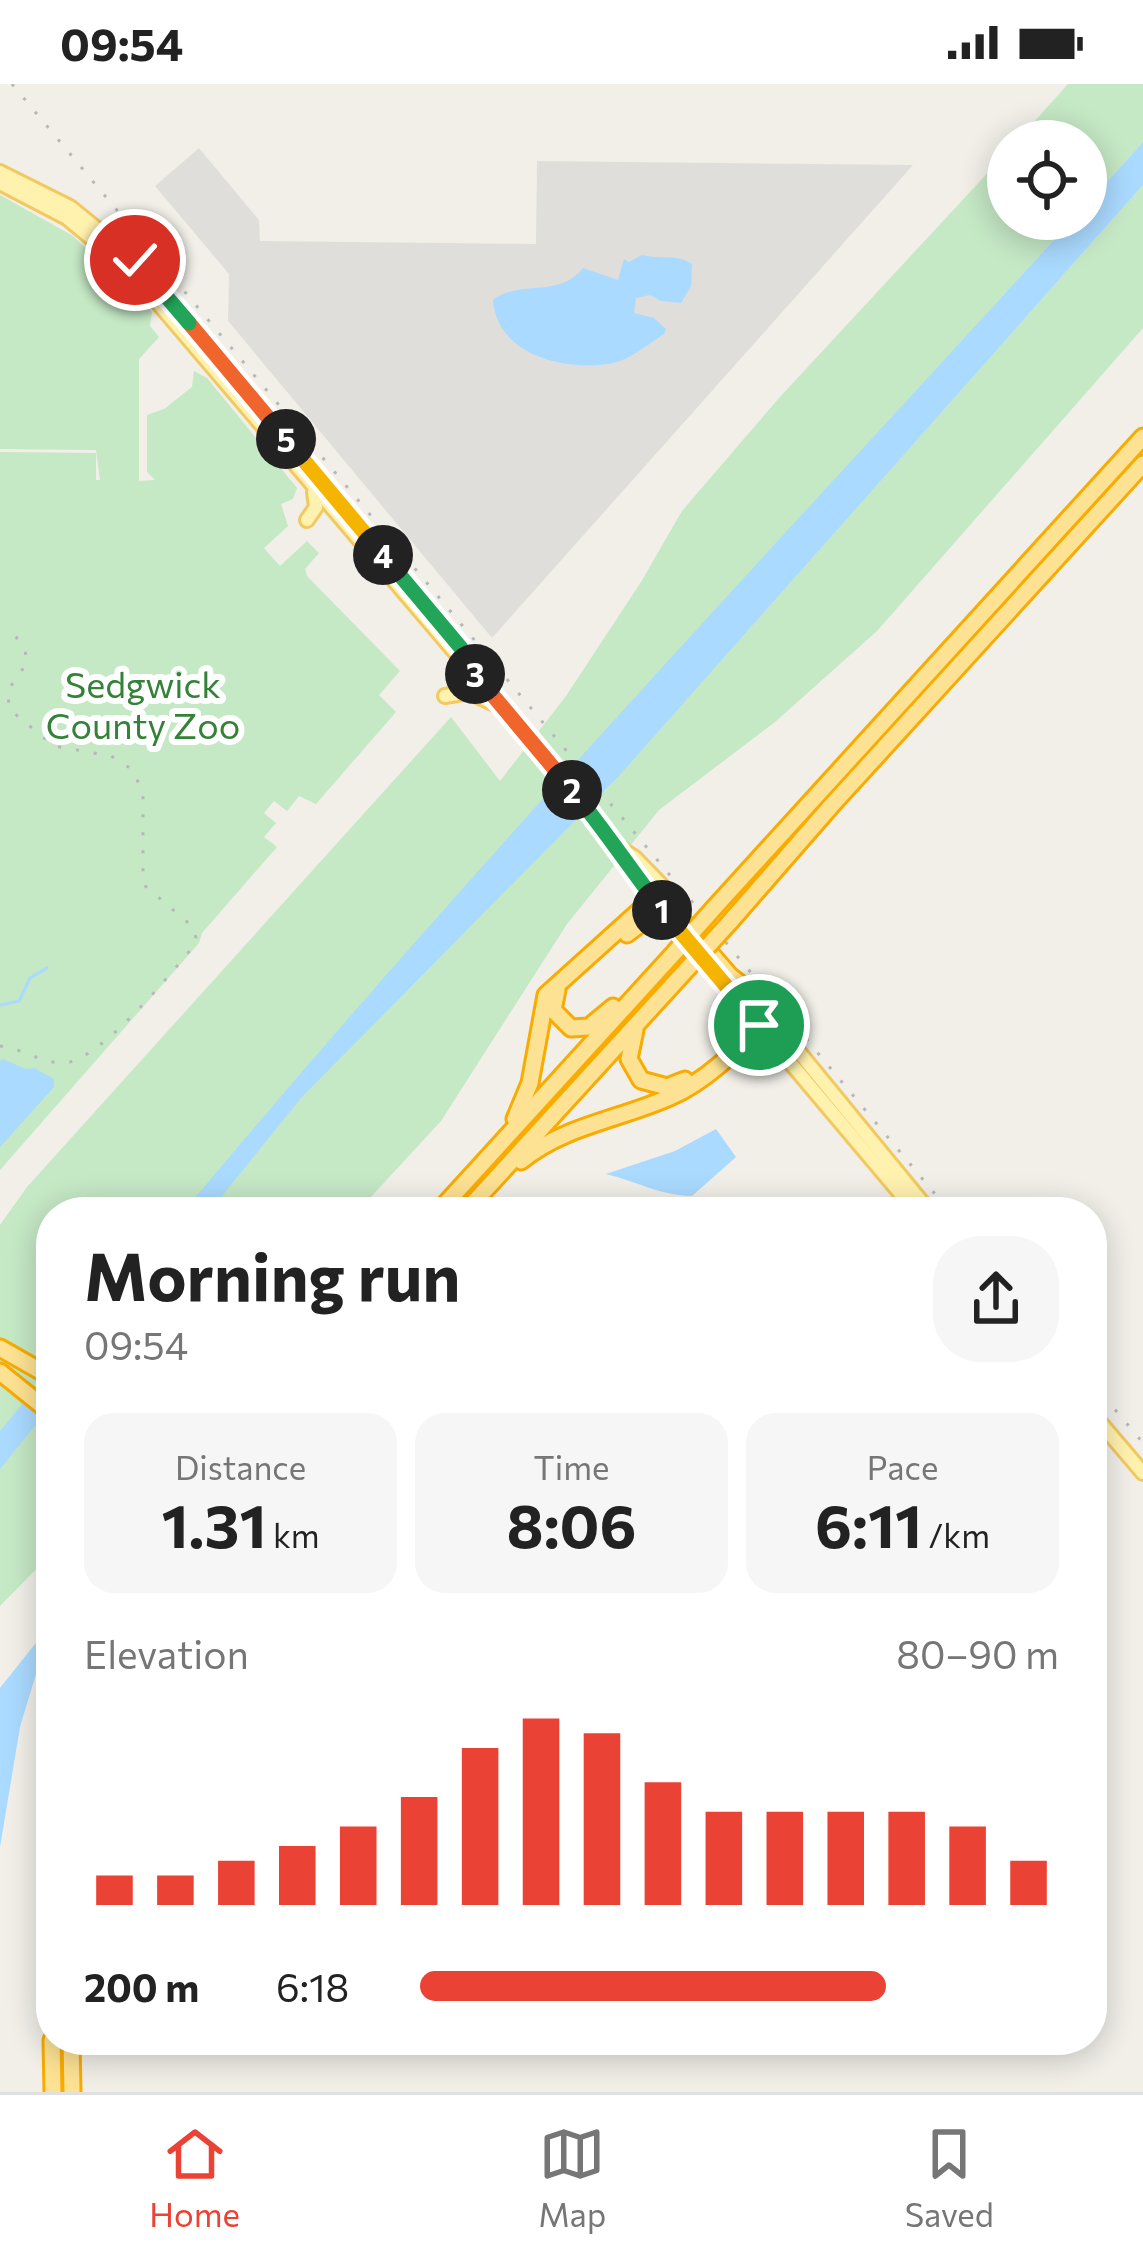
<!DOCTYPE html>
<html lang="en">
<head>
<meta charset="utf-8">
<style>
	body { margin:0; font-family:Commissioner,sans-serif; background:#f6f6f6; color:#222; height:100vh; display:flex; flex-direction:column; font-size:45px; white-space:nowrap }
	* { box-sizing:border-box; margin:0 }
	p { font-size:39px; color:#767676 }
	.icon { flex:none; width:66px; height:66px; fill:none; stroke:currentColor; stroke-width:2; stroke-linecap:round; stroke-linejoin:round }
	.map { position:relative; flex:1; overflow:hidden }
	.sheet { position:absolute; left:36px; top:1113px; width:1071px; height:858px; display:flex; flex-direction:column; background:#fff; border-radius:48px; box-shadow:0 6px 30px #0003 }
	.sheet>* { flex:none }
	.tools { position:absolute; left:987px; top:36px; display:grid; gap:24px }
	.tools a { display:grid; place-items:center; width:120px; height:120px; border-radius:50%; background:#fff; box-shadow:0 6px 30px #0003; font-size:60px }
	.pin { position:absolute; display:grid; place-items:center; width:102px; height:102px; color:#fff; margin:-51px; border:6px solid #fff; border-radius:50%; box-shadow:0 3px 12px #0007 }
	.km { position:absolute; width:60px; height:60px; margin:-30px; border-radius:50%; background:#222; color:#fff; font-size:33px; line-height:60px; text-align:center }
	.round { display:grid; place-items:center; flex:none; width:126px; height:126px; border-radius:48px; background:#f6f6f6 }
	.head { display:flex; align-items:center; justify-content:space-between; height:204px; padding:0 48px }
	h1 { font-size:66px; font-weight:700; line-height:90px }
	.stats { display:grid; grid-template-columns:repeat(3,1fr); gap:18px; height:204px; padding:12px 48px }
	.stats div { display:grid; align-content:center; border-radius:30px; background:#f6f6f6; text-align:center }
	.stats b { font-size:60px; font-weight:700 }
	.stats small { font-size:33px; font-weight:400 }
	.stats p { font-size:33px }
	.chart { height:336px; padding:24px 48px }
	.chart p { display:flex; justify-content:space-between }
	.chart svg { width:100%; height:216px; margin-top:12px; stroke:#ea4335; stroke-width:6 }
	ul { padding:0 48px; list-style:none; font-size:39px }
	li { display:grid; grid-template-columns:192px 144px 1fr; align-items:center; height:90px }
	li i { height:30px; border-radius:15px; background:#ea4335 }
	.status { display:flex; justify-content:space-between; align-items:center; height:84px; padding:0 60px; background:#fff; direction:ltr }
	.status svg { height:33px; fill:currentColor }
	.menu { display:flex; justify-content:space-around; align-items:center; height:168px; border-top:3px solid #e0e0e0; background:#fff; font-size:33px; color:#767676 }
	.menu a { display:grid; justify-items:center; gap:6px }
	.menu .selected { color:#ea4335 }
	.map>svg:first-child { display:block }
	.industrial { fill:#e0deda }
	.green { fill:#c5e8c5 }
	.water { fill:#aadaff }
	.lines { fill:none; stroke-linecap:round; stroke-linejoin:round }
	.stream { stroke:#aadaff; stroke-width:3 }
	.major-casing { stroke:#f2c960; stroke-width:18 }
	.highway-casing { stroke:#f9ab00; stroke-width:21 }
	.major { stroke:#fff2af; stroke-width:12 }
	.highway { stroke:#fde293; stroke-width:15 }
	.rail { stroke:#b6b7b8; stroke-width:3; stroke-dasharray:3 15; stroke-linecap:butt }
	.highway-bridge-casing { stroke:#f9ab00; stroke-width:21; stroke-linecap:butt }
	.highway-bridge { stroke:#fde293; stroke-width:15 }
	.split-1-casing { stroke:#fff; stroke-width:24 }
	.split-2-casing { stroke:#fff; stroke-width:24 }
	.split-3-casing { stroke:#fff; stroke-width:24 }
	.split-4-casing { stroke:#fff; stroke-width:24 }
	.split-5-casing { stroke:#fff; stroke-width:24 }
	.split-6-casing { stroke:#fff; stroke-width:24 }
	.split-7-casing { stroke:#fff; stroke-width:24 }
	.split-1 { stroke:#f5b400; stroke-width:15 }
	.split-2 { stroke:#22a559; stroke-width:15 }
	.split-3 { stroke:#f0652b; stroke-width:15 }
	.split-4 { stroke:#22a559; stroke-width:15 }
	.split-5 { stroke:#f5b400; stroke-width:15 }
	.split-6 { stroke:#f0652b; stroke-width:15 }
	.split-7 { stroke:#22a559; stroke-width:15 }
	.labels { text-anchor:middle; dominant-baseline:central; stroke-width:12; stroke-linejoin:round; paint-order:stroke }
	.park-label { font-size:36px; fill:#348238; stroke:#fff }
</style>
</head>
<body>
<div class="status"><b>09:54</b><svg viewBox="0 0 49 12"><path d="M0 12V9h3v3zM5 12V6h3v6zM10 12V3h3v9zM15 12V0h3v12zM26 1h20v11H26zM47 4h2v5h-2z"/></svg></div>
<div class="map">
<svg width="1143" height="2008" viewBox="0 0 1143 2008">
	<rect width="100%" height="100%" fill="#f1efe8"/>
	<polygon class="industrial" points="199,64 259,136 260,157 536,160 537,77 913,81 492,554 228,237 229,190 155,102"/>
	<g class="green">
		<polygon points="1068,0 1143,0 1143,58 1086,121 1086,57 1017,57"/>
		<polygon points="1008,67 1008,135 1073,135 579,678 605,707 1143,101 1143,244 877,547 775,638 659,726 567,840 441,1037 357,1128 51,1128 51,1470 0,1522 0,1141 27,1103 451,633 500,697 566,612 641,498 682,427 779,314"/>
		<polygon points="0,111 73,152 152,228 150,242 159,253 139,275 139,397 155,396 147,388 147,331 164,325 192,303 194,287 207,294 297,404 293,415 281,420 288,442 264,464 280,482 307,457 319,469 305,485 307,492 400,587 379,611 396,628 316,720 299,712 287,727 274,717 264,729 276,739 264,753 277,763 202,849 199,859 0,1086 0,368 96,369 96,396 100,396 96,366 0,365"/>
	</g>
	<g class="water">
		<path d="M1143 58V101L618 693 301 1014 209 1128H183C468 787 774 463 1073 135H1086V121Z"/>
		<path d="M642 171C660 176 676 169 692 180L691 202 681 219 661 217 650 211 636 214 634 229 654 234 666 245 664 250C649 260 630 275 614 279 569 288 497 273 493 216 519 195 559 215 583 184L618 196 624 175 629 178Z"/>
		<polygon points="3,975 26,985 34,984 54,995 54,1003 0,1063 0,977"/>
		<path d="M716 1045 736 1073 692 1112C661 1112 636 1097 606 1090L675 1067Z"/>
		<polygon points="51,1286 51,1322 0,1385 0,1347"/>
		<polygon points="51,1540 20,1643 0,1763 0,1905 0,1604"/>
	</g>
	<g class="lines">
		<polyline class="stream" points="0,921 19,917 30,894 47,884"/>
		<g class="major-casing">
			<g id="major">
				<polyline points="0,88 70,123 135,176 461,564 470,583 619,764 627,781 661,825 916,1128"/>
				<polyline points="0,99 67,134 130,186 466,581"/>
				<polyline points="307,436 316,423 314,408"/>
				<polyline points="445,612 469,608 499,622"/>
				<polyline points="620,764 635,774 671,811"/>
				<polyline points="744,901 930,1128"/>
				<polyline points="1092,1329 1143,1389"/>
			</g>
		</g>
		<g class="highway-casing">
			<g id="highway">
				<polyline points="657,819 666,818 730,892 748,906"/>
				<polyline points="715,823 1143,353"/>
				<polyline points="729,839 831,722 1143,380"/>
				<polyline points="627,850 656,828 655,820 668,808"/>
				<polyline points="557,906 553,926 571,944 589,943 613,923"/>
				<polyline points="635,946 629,975 641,996 667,1003 685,996"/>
				<polyline points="515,1035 530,999 546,911 647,820 655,820"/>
				<path d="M521 1077C563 1042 621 1035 670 1013 702 999 737 968 759 941"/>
				<polyline points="438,1128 675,868"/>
				<polyline points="465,1128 688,884"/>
				<polyline points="0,1264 51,1293"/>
				<polyline points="0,1288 51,1329"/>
				<polyline points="52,1956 53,2008"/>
				<polyline points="71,1956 72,2008"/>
			</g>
		</g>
		<use href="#major" class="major"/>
		<use href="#highway" class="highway"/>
		<g class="rail">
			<polyline points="12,0 950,1128"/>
			<path d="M0 962C21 964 43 980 65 979 100 976 169 892 192 864L196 854 193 843 143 800V710L133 686 111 672 54 662 9 625 8 606 27 579 25 566 14 550"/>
			<polyline points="1092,1298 1143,1359"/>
		</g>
		<g class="highway-bridge-casing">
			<g id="highway-bridge">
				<polyline points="675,868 715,823"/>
				<polyline points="688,884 729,839"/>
			</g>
		</g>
		<use href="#highway-bridge" class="highway-bridge"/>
	</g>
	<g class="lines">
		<g class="split-1-casing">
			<polyline id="split-1" points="662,826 759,941"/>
		</g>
		<g class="split-2-casing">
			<path id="split-2" d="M572 706C604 745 631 786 662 826"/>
		</g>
		<g class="split-3-casing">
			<polyline id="split-3" points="475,590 572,706"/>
		</g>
		<g class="split-4-casing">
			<polyline id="split-4" points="383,471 461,564 475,590"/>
		</g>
		<g class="split-5-casing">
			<polyline id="split-5" points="286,355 383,471"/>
		</g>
		<g class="split-6-casing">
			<polyline id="split-6" points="189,239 286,355"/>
		</g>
		<g class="split-7-casing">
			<polyline id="split-7" points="135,176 189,239"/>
		</g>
		<use href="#split-1" class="split-1"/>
		<use href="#split-2" class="split-2"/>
		<use href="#split-3" class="split-3"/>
		<use href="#split-4" class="split-4"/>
		<use href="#split-5" class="split-5"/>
		<use href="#split-6" class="split-6"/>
		<use href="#split-7" class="split-7"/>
	</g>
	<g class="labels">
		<g class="park-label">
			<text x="143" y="599">Sedgwick<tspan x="143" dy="41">County Zoo</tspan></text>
		</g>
	</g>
</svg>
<div class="tools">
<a><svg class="icon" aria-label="locate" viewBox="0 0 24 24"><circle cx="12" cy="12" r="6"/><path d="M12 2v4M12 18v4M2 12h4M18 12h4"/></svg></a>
</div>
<div class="pin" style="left:759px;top:941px;background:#1e9e55"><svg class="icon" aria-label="arrive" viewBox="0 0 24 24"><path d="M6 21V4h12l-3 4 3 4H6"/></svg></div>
<div class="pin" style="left:135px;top:176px;background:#d93025"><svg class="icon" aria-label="check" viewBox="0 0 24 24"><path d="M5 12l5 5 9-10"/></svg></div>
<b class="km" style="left:662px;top:826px">1</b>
<b class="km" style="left:572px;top:706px">2</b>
<b class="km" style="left:475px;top:590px">3</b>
<b class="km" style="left:383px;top:471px">4</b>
<b class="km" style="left:286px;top:355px">5</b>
<section class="sheet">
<div class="head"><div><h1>Morning run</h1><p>09:54</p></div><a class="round"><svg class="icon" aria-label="share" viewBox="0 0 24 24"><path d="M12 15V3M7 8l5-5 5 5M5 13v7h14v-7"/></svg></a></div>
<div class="stats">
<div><p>Distance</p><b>1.31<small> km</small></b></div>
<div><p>Time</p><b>8:06</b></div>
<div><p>Pace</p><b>6:11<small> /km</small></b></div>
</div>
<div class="chart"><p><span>Elevation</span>80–90 m</p>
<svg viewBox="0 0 160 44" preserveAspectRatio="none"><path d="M5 44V38M15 44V38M25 44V35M35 44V32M45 44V28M55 44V22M65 44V12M75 44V6M85 44V9M95 44V19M105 44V25M115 44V25M125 44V25M135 44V25M145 44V28M155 44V35"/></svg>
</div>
<ul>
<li><b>200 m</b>6:18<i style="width:73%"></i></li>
</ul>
</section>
</div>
<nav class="menu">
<a class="selected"><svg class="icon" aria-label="home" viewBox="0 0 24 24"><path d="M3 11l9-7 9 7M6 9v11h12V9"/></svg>Home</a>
<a><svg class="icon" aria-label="map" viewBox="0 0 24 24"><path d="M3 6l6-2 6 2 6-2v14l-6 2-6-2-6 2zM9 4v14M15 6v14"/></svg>Map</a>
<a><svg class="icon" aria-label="saved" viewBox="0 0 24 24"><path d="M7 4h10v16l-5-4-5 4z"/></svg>Saved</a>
</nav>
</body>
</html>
